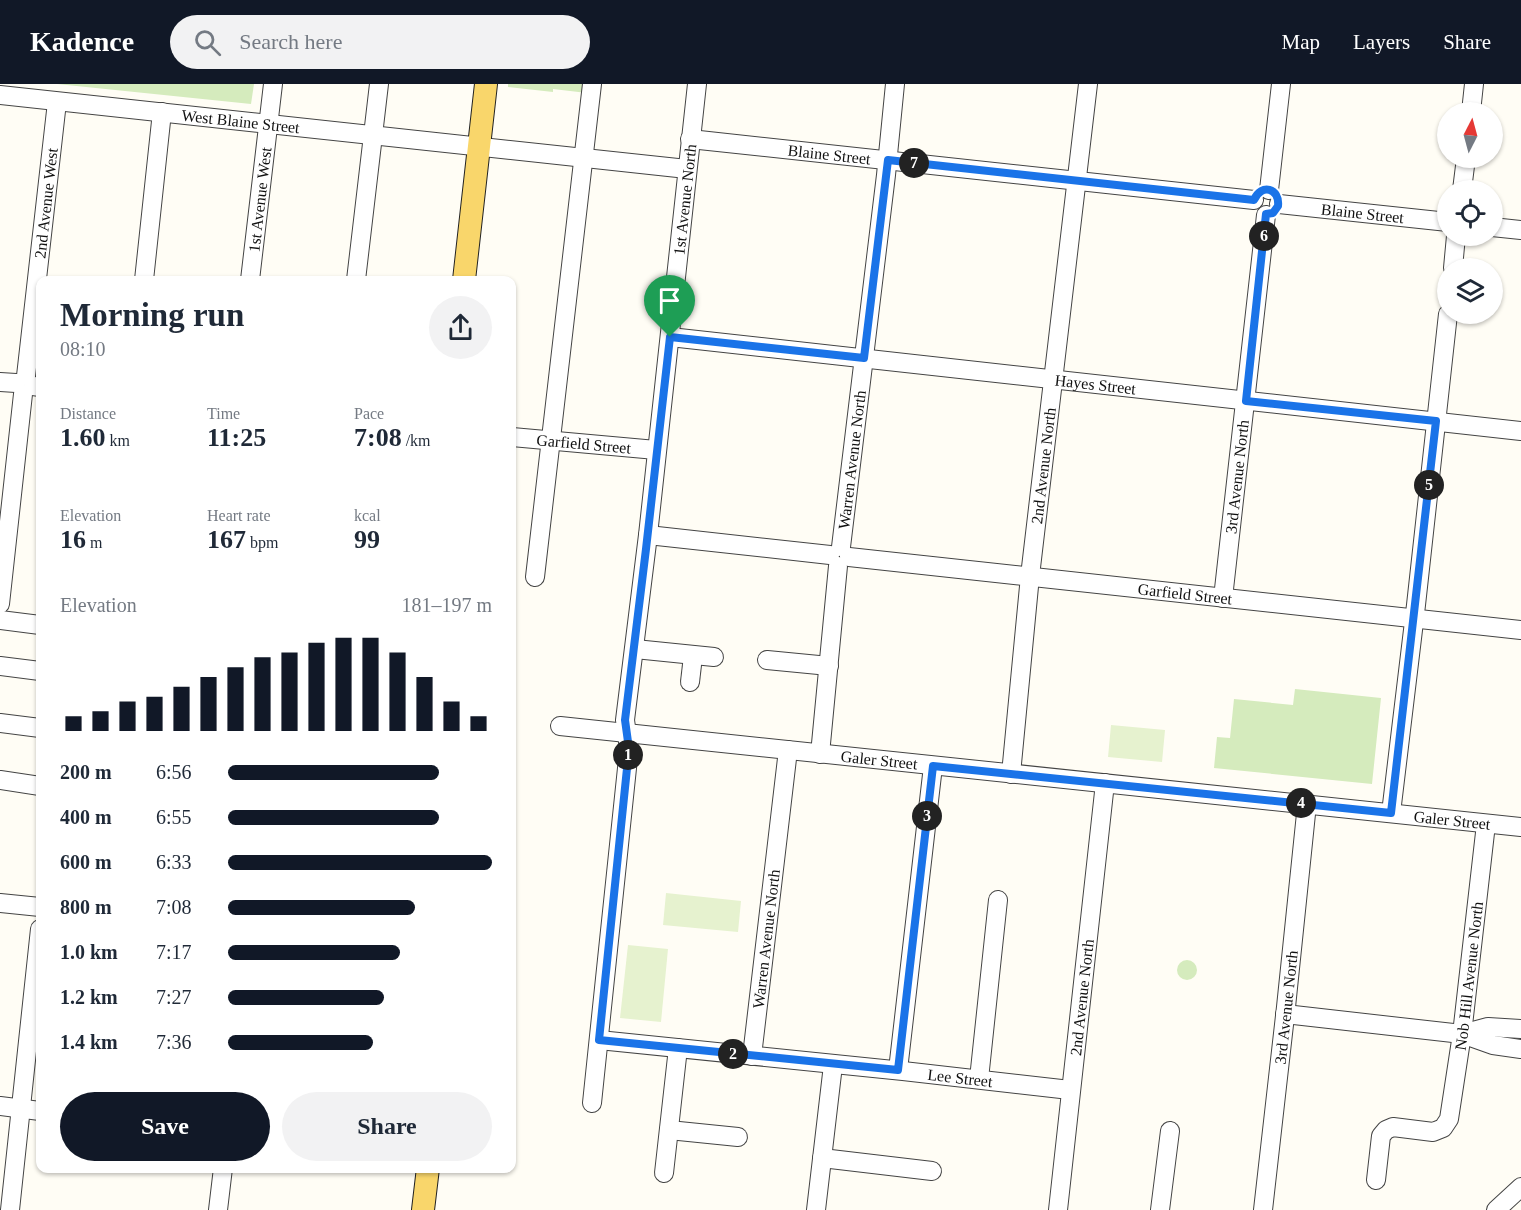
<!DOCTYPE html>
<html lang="en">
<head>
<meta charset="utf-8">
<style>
	body { margin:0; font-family:Georgia,serif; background:#f2f2f3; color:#1f2937; height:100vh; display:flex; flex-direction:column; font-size:22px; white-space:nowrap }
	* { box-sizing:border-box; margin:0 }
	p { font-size:20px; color:#747a83 }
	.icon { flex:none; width:33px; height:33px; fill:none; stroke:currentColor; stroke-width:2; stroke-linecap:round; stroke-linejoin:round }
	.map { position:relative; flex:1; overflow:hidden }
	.drawer { position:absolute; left:36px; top:192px; width:480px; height:897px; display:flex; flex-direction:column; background:#fff; border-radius:12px; box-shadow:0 2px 4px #0004 }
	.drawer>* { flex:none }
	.needle { width:39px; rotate:6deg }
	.buttons { position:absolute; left:1437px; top:18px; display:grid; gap:12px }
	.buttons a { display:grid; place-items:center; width:66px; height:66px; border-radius:50%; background:#fff; box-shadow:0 2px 4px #0004; font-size:30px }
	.pin { position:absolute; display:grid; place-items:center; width:51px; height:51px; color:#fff; margin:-62px -26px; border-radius:50% 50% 50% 0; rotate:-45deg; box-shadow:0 0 6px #0007 }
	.pin .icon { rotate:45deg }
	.km { position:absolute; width:30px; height:30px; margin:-15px; border-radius:50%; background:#222; color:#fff; font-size:16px; line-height:30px; text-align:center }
	.round { display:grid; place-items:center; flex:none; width:63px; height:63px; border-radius:32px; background:#f2f2f3 }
	.headline { display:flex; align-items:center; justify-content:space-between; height:102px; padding:0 24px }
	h1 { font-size:33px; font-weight:800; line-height:45px }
	.stats { display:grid; grid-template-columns:repeat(3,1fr); gap:9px; height:102px; padding:6px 24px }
	.stats div { display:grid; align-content:center }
	.stats b { font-size:26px; font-weight:800 }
	.stats small { font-size:16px; font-weight:400 }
	.stats p { font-size:16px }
	.chart { height:168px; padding:12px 24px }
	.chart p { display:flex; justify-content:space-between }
	.chart svg { width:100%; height:108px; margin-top:6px; stroke:#111827; stroke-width:6 }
	.cta { display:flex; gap:12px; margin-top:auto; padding:12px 24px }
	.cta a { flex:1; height:69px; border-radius:36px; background:#111827; color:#fff; font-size:24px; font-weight:800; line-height:69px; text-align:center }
	.cta a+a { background:#f2f2f3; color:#1f2937 }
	ul { padding:0 24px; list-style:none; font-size:20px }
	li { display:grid; grid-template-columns:96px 72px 1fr; align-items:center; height:45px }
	li i { height:15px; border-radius:8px; background:#111827 }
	header { display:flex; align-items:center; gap:36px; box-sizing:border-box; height:84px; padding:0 30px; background:#111827; color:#fff }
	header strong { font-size:28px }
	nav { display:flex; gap:33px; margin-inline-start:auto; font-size:21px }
	.search { width:420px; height:54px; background:#f2f2f3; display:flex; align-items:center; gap:15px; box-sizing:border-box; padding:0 21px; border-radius:33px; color:#747a83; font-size:22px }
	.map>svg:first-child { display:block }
	.green { fill:#d5ebbd }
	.pitch { fill:#e6f2cf }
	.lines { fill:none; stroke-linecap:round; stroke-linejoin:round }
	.minor-casing { stroke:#444; stroke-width:20 }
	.major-casing { stroke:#222; stroke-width:24 }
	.minor { stroke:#fff; stroke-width:18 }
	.major { stroke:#f9d66b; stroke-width:22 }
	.route-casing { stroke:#fff; stroke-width:12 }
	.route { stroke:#1a73e8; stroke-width:8 }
	.labels { text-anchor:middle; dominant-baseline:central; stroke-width:6; stroke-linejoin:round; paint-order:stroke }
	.street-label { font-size:16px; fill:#111; stroke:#fff }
</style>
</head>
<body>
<header>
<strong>Kadence</strong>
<div class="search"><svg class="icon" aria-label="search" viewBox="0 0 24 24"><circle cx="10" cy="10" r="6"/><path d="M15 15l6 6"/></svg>Search here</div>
<nav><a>Map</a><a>Layers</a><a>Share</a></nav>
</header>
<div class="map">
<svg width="1521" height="1126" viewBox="0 0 1521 1126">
	<rect width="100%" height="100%" fill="#fffdf5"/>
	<g class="green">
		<polygon points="57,0 254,0 251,20"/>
		<polygon points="508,0 588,0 587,9 553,5 553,8 508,3"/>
		<polygon points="1295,605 1381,614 1372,700 1214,684 1217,653 1230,654 1234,615 1293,621"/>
		<circle cx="1187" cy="886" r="10"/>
	</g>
	<g class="pitch">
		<polygon points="1111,641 1165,646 1162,678 1108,673"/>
		<polygon points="666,809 741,817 738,848 663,841"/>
		<polygon points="628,861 668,865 661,938 620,934"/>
	</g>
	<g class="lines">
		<g class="minor-casing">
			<g id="minor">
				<path id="s1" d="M0 11 687 85"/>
				<polyline points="1471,28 1474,0"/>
				<path id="s2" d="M690 55 1254 116"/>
				<polyline points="1269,106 1281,0"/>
				<polyline points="1462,106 1466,74"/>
				<path id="s3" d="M1279 120 1448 138"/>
				<polyline points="1492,143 1521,146"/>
				<polyline points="1453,184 1456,152"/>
				<polyline points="144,196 162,28"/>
				<path id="s4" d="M250 196 273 0"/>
				<polyline points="356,196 379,0"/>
				<path id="s5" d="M670 253 1521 347"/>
				<path id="s6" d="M26 292 57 18"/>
				<polyline points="0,298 16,299"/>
				<polyline points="33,302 40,303"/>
				<path id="s7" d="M512 353 656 366"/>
				<polyline points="648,451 830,471"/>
				<path id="s8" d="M841 463 886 91 895 0"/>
				<path id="s9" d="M849 473 1521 546"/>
				<polyline points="535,493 592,0"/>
				<path id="s10" d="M1223 514 1266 131"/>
				<polyline points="0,520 23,310"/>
				<polyline points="0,536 40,541"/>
				<polyline points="635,565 714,573"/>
				<polyline points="767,576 829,582"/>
				<polyline points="0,582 40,587"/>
				<polyline points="690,598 693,572"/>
				<polyline points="0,639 40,644"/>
				<path id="s11" d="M560 642 1521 743"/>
				<polyline points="820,670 838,482"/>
				<path id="s12" d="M1011 690 1030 492 1088 0"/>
				<polyline points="0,696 40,702"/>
				<polyline points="1391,729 1416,521 1448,230"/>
				<polyline points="0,819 40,823"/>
				<polyline points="1285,930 1462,950 1493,961 1521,965"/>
				<polyline points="1462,950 1488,943 1521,945"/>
				<path id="s13" d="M599 956 903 987 1070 1006"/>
				<path id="s14" d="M752 972 788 666"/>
				<polyline points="898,986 933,682"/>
				<polyline points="979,995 998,816"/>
				<path id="s15" d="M592 1019 629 665 625 636 648 451 697 0"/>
				<polyline points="0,1022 40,1027"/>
				<polyline points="669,1046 738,1053"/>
				<polyline points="822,1074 932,1087"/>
				<polyline points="664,1089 678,964"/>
				<path id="s16" d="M1376 1096 1381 1052 1386 1046 1393 1043 1433 1048 1443 1044 1449 1035 1462 950 1486 740"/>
				<polyline points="10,1126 40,845"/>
				<polyline points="218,1126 223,1084"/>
				<polyline points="816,1126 833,981"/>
				<path id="s17" d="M1058 1126 1105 699"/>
				<polyline points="1160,1126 1170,1047"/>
				<path id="s18" d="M1263 1126 1286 923 1307 720"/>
				<polyline points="1496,1126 1521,1103"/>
			</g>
		</g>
		<g class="major-casing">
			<g id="major">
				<polyline points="464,196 486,0"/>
				<polyline points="423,1126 428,1084"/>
			</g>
		</g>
		<use href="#minor" class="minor"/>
		<use href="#major" class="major"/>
	</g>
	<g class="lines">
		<g class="route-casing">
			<path id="route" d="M888 76 1254 116C1261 99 1280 104 1278 122L1273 129 1266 130 1246 317 1436 337 1391 729 933 682 898 986 599 956 629 665 625 636 646 465 670 253 864 274Z"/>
		</g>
		<use href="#route" class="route"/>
	</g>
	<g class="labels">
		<g class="street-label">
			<text stroke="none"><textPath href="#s1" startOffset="242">West Blaine Street</textPath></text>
			<text stroke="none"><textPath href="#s2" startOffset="140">Blaine Street</textPath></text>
			<text stroke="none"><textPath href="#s4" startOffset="81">1st Avenue West</textPath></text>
			<text stroke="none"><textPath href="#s15" startOffset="909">1st Avenue North</textPath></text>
			<text stroke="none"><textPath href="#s6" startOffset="174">2nd Avenue West</textPath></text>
			<text stroke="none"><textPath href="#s3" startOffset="84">Blaine Street</textPath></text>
			<text stroke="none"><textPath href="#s5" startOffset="428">Hayes Street</textPath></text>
			<text stroke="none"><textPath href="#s7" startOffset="72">Garfield Street</textPath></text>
			<text stroke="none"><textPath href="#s8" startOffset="88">Warren Avenue North</textPath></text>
			<text stroke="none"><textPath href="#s12" startOffset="310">2nd Avenue North</textPath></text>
			<text stroke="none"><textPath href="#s10" startOffset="122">3rd Avenue North</textPath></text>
			<text stroke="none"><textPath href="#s9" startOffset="338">Garfield Street</textPath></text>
			<text stroke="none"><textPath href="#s11" startOffset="321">Galer Street</textPath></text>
			<text stroke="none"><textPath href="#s11" startOffset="897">Galer Street</textPath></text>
			<text stroke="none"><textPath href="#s14" startOffset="118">Warren Avenue North</textPath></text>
			<text stroke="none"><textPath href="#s16" startOffset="266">Nob Hill Avenue North</textPath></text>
			<text stroke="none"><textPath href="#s17" startOffset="214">2nd Avenue North</textPath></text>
			<text stroke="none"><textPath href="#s18" startOffset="204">3rd Avenue North</textPath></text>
			<text stroke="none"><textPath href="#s13" startOffset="363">Lee Street</textPath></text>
		</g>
	</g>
</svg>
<div class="buttons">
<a><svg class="needle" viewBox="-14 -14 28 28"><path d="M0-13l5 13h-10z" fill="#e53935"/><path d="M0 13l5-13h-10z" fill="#747a83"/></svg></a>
<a><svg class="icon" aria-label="locate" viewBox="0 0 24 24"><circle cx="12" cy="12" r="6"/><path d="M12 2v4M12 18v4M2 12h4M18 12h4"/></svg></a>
<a><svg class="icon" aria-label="layers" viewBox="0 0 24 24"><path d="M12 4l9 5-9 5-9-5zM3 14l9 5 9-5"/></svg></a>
</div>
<div class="pin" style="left:670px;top:253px;background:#1e9e55"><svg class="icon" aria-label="arrive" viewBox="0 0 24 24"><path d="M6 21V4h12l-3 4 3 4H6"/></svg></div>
<b class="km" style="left:628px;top:671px">1</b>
<b class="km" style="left:733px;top:970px">2</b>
<b class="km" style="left:927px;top:732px">3</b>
<b class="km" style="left:1301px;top:719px">4</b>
<b class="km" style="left:1429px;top:401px">5</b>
<b class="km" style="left:1264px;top:152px">6</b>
<b class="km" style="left:914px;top:79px">7</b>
<section class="drawer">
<div class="headline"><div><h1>Morning run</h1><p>08:10</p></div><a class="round"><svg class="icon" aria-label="share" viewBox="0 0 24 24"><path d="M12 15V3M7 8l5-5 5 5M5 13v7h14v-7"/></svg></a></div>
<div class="stats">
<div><p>Distance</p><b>1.60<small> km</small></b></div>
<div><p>Time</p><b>11:25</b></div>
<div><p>Pace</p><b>7:08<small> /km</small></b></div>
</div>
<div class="stats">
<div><p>Elevation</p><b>16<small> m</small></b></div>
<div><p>Heart rate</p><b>167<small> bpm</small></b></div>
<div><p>kcal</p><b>99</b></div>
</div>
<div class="chart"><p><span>Elevation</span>181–197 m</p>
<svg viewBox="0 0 160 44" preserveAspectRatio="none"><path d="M5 44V38M15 44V36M25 44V32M35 44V30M45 44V26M55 44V22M65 44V18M75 44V14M85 44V12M95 44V8M105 44V6M115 44V6M125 44V12M135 44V22M145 44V32M155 44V38"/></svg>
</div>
<ul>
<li><b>200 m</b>6:56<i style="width:80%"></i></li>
<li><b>400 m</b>6:55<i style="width:80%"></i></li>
<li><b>600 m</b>6:33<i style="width:100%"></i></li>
<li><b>800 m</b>7:08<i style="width:71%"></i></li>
<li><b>1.0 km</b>7:17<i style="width:65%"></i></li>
<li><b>1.2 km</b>7:27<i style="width:59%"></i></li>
<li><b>1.4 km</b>7:36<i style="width:55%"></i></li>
</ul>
<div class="cta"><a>Save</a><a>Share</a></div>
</section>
</div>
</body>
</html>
